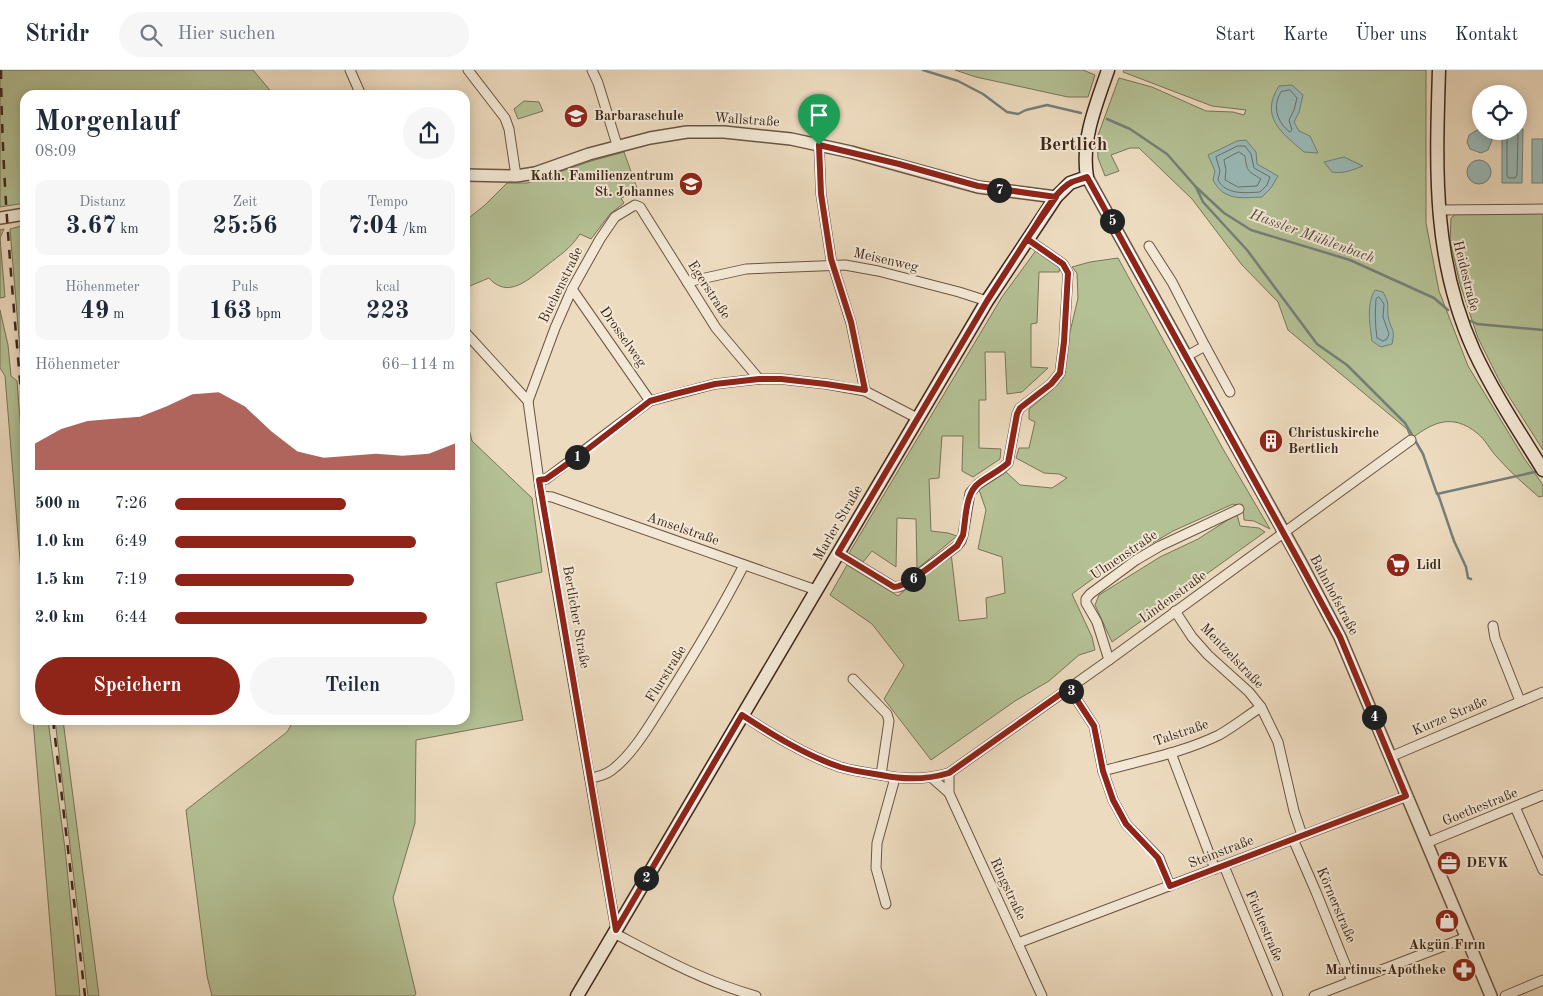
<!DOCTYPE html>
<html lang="de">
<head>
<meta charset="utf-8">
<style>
	body { margin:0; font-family:"Old Standard TT",serif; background:#f6f6f7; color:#1f2937; height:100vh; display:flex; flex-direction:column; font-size:19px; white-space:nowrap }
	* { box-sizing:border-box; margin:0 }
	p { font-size:16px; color:#747a83 }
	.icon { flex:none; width:28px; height:28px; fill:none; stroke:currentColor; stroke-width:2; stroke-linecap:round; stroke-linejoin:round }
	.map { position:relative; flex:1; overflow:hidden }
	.sheet { position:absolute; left:20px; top:20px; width:450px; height:635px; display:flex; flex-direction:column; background:#fff; border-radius:15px; box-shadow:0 2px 12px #0003 }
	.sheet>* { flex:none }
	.tools { position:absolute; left:1472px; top:15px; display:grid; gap:10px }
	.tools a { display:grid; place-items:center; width:55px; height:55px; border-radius:50%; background:#fff; box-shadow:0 2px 12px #0003; font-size:25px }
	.pin { position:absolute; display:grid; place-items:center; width:42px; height:42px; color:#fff; margin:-51px -21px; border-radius:50% 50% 50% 0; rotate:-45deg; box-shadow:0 0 5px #0007 }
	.pin .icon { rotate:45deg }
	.km { position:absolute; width:25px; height:25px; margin:-12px; border-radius:50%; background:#222; color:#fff; font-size:14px; line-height:25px; text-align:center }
	.round { display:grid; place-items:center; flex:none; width:52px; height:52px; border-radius:26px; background:#f6f6f7 }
	.summary { display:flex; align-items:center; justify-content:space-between; height:85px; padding:0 15px }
	h1 { font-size:28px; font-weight:700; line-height:38px }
	.figures { display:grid; grid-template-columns:repeat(3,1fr); gap:8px; height:85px; padding:5px 15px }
	.figures div { display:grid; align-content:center; border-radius:12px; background:#f6f6f7; text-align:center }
	.figures b { font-size:25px; font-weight:700 }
	.figures small { font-size:14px; font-weight:400 }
	.figures p { font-size:14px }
	.chart { height:140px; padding:10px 15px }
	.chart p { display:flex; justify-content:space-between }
	.chart svg { width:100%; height:90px; margin-top:5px; fill:#8f2418; opacity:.7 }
	.cta { display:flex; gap:10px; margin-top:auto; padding:10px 15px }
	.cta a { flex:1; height:58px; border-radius:30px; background:#8f2418; color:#fff; font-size:20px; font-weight:700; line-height:58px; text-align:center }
	.cta a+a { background:#f6f6f7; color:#1f2937 }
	ul { padding:0 15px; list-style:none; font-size:16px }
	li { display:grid; grid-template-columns:80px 60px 1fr; align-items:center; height:38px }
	li i { height:12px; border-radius:6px; background:#8f2418 }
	header { display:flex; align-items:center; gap:30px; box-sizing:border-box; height:70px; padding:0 25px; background:#fff; border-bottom:1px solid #e0e1e3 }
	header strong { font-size:24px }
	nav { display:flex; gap:28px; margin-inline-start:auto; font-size:18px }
	.search { width:350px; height:45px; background:#f6f6f7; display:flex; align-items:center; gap:12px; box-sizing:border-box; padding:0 18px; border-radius:28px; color:#747a83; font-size:19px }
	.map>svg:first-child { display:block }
	.green { fill:#b4c195; stroke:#797458 }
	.water { fill:#9abab8; stroke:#757f79 }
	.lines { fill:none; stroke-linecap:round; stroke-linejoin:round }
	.shore { stroke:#6c7069; stroke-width:1 }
	.stream { stroke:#757f79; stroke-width:2.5 }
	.minor-casing { stroke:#6a5443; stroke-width:11 }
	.tertiary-casing { stroke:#6a5443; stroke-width:14 }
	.secondary-casing { stroke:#3e271a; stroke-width:15 }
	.minor { stroke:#f3e8d5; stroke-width:9 }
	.tertiary { stroke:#f3e8d5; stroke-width:11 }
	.secondary { stroke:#f3e8d5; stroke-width:12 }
	.rail { stroke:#3e271a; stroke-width:2.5; stroke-dasharray:9 9; stroke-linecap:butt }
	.route-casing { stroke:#fff; stroke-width:10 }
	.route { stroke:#8f2418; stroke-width:6 }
	.labels { text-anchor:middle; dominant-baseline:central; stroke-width:4; stroke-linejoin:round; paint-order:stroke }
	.poi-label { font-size:14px; font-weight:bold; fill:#3e271a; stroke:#f3e8d5; text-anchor:start }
	.street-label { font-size:14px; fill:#3e271a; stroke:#f3e8d5 }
	.water-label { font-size:15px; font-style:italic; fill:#554c42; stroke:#f3e8d5 }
	.district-label { font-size:19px; font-weight:bold; fill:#3e271a; stroke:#f3e8d5 }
</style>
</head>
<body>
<header>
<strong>Stridr</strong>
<div class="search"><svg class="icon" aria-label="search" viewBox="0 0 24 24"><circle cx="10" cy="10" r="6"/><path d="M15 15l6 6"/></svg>Hier suchen</div>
<nav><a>Start</a><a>Karte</a><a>Über uns</a><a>Kontakt</a></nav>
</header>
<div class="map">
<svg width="1543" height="926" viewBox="0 0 1543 926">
	<rect width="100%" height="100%" fill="#eddbbf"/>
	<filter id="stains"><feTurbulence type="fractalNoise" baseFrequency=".004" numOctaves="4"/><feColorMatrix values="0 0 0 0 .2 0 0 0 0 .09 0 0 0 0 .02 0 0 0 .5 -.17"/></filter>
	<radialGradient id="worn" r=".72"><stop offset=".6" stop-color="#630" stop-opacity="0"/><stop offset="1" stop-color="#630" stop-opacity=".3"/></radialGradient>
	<g class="green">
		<polygon points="0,0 253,0 274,25 25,25 25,133 0,137"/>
		<polygon points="955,0 1083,0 1095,5 1088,27 1068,27 976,7"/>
		<path d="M1124 0H1426V153L1439 221 1468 296 1524 388 1543 415V426L1539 427C1525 415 1510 402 1497 387 1490 380 1485 369 1477 363 1452 343 1433 352 1411 369L1407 359 1288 260 1278 232 1242 195 1192 129 1139 78H1130L1111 85 1119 101 1105 106 1098 88 1097 68 1119 8 1152 17 1206 41 1233 42 1244 45 1246 40 1212 36 1123 2Z"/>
		<polygon points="524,31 539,32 543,41 518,49 514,39"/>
		<path d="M624 82 638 121 621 128 624 133 610 144 591 169 580 164C570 179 560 185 546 196 529 209 508 230 489 208L465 218V151L485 135 507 113H527L591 91Z"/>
		<polygon points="1458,142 1543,142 1543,380 1501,314 1478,268 1460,214 1450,171 1451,148"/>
		<polygon points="25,155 25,265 22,272 25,298 25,341 10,159"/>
		<polygon points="4,159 0,168 5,227 0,228 0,160"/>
		<polygon points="1037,179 1060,196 1059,202 1039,202 1037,253 1031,254 1031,297 1048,298 1022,322 1007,324 1005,282 985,282 986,330 979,330 979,378 1001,379 1000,389 973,407 962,401 963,366 942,366 939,408 929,409 931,461 948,463 957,466 917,499 916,449 897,448 896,497 872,481 863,492 849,483 1002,227"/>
		<polygon points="1118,188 1223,379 1270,459 1254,451 1244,450 1243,438 1233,434 1173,461 1098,505 1072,524 1092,567 1095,580 1079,585 1049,611 1015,631 931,690 884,629 904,595 872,554 830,525 847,495 898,526 951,483 959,551 987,548 986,528 1005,523 1002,487 978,479 986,440 979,420 1005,401 1020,415 1052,418 1067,408 1059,404 1044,403 1016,388 1019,378 1029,378 1035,352 1029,349 1029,339 1052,320 1063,308 1070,262 1078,228 1077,203 1072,197 1090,192"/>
		<polygon points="0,240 8,275 11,306 17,311 25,411 25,551 5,306 0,298"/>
		<polygon points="465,343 472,371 532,428 542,502 496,513 523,650 416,670 415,753 393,828 416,924 414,926 212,926 207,906 186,740 287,662 294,650 465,650"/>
		<polygon points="1237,444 1240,456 1259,458 1265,462 1112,572 1095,535 1099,525 1160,487 1198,469"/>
		<polygon points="33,650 48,650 65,779 80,926 56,926"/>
		<polygon points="55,650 63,650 99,926 88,926"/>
	</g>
	<g class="water">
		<path d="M1292 15 1303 25 1299 42 1294 52 1299 61 1310 66 1318 83 1304 82C1282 63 1259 47 1279 16Z"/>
		<polygon points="1479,59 1481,59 1481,61 1489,63 1492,70 1488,80 1481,83 1470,79 1467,72 1469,65"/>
		<polygon points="1519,59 1523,59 1522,113 1502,113 1502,61 1519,61"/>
		<rect x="1532" y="69" width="11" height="44"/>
		<path d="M1246 70 1256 82 1257 94 1278 106 1271 118 1262 127C1241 128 1224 131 1213 110L1215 101 1208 85 1237 71Z"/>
		<path d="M1344 87 1363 96C1352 100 1344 104 1332 102L1324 92Z"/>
		<circle cx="1479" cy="102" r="12"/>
		<path d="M1375 220 1383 222C1390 235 1387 233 1388 246 1390 259 1396 258 1392 274L1381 277 1372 271C1370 256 1366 234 1375 220Z"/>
	</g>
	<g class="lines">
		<g class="shore">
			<path d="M1290 20 1297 28 1294 40 1289 50 1292 60 1290 62C1277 53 1272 36 1281 22Z"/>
			<polyline points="1507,61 1507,106 1509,108 1515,108 1517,105 1518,65 1515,61"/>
			<path d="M1238 76H1245L1251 84 1254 98 1270 107 1267 115 1260 122C1245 123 1226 125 1218 110L1220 101 1216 87Z"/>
			<path d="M1239 82 1245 86C1247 102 1248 101 1261 109L1257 116 1238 117 1225 110 1226 100 1224 90Z"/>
			<path d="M1379 227 1384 234 1383 247 1389 264 1387 269 1383 271 1377 268C1375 255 1375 242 1376 229Z"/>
		</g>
		<g class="stream">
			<polyline points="923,0 958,11 983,24 1007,42 1018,44 1026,40 1047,35 1081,43"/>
			<polyline points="1107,49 1130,59 1167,84 1196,117 1224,143 1251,160 1350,190 1434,228 1448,240"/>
			<polyline points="1196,117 1203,132 1247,180 1317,274 1347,295 1405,353 1423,384 1437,424 1539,401"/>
			<polyline points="1471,251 1477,254 1543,260"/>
			<polyline points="1438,424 1454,471 1466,497 1468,508 1471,509"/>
		</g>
		<g class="minor-casing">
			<g id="minor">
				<polyline points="350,0 361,25"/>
				<polyline points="468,0 505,48 509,59 516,106"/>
				<polyline points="592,0 598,13 617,75"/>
				<polyline points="819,75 821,124 831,189 851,253 865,321"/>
				<polyline points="1438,140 1543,139"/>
				<polyline points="1149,176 1172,212 1205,276"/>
				<polyline points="687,212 746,199 845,195 878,201 959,222 987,231"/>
				<polyline points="572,219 650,331"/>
				<polyline points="465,262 528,331 542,433 616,860"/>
				<polyline points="1185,287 1205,276 1230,322"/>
				<polyline points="528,331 555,258 572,219 600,169 615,147 635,135 640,137 716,258 759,309"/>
				<polyline points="539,410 546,409 650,331 715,314 759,309 781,309 826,314 865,321 917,348"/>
				<polyline points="541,426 552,427 816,520"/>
				<polyline points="838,483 894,517 899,517 914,508 957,476 961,471 963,465 970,423 978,414 1000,400 1008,393 1017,344 1020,338 1051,314 1060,303 1064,272 1068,203 1063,194 1027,169"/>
				<polyline points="1175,541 1192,567 1208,585 1249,622 1261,637 1278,672 1294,741 1302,765"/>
				<polyline points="1493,556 1495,568 1520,631"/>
				<polyline points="1109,590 1097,552 1086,533 1086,529 1090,524 1136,490 1160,476 1239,439"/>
				<polyline points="853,609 887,644 889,651 881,705"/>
				<polyline points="1069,618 1094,656 1103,701 1113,730 1126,754 1159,788 1170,816"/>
				<path d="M742 645C773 665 805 685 840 697 853 701 868 703 881 705 905 710 926 710 949 703L1109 590 1411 370"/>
				<polyline points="1171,683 1215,799"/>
				<polyline points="1390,687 1543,622"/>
				<path d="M1103 701C1142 690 1182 683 1219 665 1233 657 1247 646 1261 637"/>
				<polyline points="949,703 949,723 1042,926"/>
				<path d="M590 708C598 707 605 705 612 700 633 684 649 656 663 634 692 588 720 542 744 495"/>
				<polyline points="932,708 949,723"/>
				<polyline points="1515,737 1543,800"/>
				<polyline points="1293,769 1316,822 1352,911"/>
				<polyline points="1426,773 1543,725"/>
				<polyline points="1224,796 1278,926"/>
				<polyline points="886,834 876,798 877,773 895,708"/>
				<path d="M614 863C660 887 705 912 756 926"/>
				<polyline points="1018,873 1407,726"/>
				<polyline points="1314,926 1467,867"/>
				<polyline points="1505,926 1543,910"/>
			</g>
		</g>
		<g class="tertiary-casing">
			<g id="tertiary">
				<polyline points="465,105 516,106 535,103 589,84 650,68 687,62 724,62 791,69 851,82 978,117 1056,127"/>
				<polyline points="1087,107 1301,493 1340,567 1491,926"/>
				<polyline points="0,148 25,144"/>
			</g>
		</g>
		<g class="secondary-casing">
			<g id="secondary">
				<path d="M1439 0C1436 99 1432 189 1474 281 1493 322 1519 361 1543 400"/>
				<path d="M577 926 987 231 1056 127 1070 113 1087 107C1081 70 1096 35 1108 0"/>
			</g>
		</g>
		<use href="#minor" class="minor"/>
		<use href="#tertiary" class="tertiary"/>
		<use href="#secondary" class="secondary"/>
		<g class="rail">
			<path d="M1 0C2 124 15 247 25 370"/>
			<polyline points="53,650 85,926"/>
		</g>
	</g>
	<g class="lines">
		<g class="route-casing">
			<path id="route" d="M819 75 821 124 831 189 851 252 865 320 826 314 781 309H759L715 314 675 324 650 331 584 382 546 409 539 410 616 860 742 645C773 665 805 685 840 697 853 701 868 703 881 705 905 710 926 710 949 703L1069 618 1094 656 1103 701 1113 730 1126 754 1158 788 1170 816 1406 726 1340 567 1300 493 1087 107C1082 109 1077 110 1072 112 1054 121 1039 152 1027 169L1063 194 1068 203 1064 272 1060 303 1051 314 1020 338 1017 344 1008 393C999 401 988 406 979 413 965 423 966 449 963 465L957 476C944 485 907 518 894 517L838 483 987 231 1027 169 1031 163 1056 127 978 116 899 94 819 75"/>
		</g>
		<use href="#route" class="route"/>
	</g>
	<defs>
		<g id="school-disc" transform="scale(1.25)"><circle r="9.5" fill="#8f2418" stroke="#f3e8d5"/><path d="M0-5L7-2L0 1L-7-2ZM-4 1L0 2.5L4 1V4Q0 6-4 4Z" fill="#fff"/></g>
		<g id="building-disc" transform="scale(1.25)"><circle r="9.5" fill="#8f2418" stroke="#f3e8d5"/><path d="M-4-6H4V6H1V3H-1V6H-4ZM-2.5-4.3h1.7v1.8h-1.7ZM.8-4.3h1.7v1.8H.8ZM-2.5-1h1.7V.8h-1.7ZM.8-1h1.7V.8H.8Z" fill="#fff"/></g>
		<g id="supermarket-disc" transform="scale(1.25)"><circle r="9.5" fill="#8f2418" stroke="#f3e8d5"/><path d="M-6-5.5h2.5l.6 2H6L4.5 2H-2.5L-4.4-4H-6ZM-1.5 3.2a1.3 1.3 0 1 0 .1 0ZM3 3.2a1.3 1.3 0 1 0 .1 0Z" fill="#fff"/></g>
		<g id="office-disc" transform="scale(1.25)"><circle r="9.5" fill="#8f2418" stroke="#f3e8d5"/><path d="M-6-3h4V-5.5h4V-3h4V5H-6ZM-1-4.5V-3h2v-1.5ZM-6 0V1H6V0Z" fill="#fff"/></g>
		<g id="shop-disc" transform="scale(1.25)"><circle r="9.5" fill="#8f2418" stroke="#f3e8d5"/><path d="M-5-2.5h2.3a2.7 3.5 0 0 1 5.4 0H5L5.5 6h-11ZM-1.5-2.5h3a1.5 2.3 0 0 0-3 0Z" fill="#fff"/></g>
		<g id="pharmacy-disc" transform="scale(1.25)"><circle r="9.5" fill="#8f2418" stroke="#f3e8d5"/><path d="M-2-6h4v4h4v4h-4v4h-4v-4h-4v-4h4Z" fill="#fff"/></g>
	</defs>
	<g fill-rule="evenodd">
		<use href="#school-disc" x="576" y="46"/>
		<use href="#school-disc" x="691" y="114"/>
		<use href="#building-disc" x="1271" y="371"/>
		<use href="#supermarket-disc" x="1398" y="495"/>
		<use href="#office-disc" x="1449" y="793"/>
		<use href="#shop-disc" x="1447" y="851"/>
		<use href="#pharmacy-disc" x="1464" y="900"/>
	</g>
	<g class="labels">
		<g class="poi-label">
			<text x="594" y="46">Barbaraschule</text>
			<text x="674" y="106" text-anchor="end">Kath. Familienzentrum<tspan x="674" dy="16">St. Johannes</tspan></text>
			<text x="1288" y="363">Christuskirche<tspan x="1288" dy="16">Bertlich</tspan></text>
			<text x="1416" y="495">Lidl</text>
			<text x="1466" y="793">DEVK</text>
			<text x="1447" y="875" text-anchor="middle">Akgün Fırın</text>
			<text x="1446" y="900" text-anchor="end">Martinus-Apotheke</text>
		</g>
		<g class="street-label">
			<text transform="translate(747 50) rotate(4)">Wallstraße</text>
			<text transform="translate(886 190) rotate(13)">Meisenweg</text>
			<text transform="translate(1466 206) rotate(76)">Heidestraße</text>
			<text transform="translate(561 215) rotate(-64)">Buchenstraße</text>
			<text transform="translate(709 220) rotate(57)">Egerstraße</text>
			<text transform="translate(623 267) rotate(55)">Drosselweg</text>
			<text transform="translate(838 453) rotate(-60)">Marler Straße</text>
			<text transform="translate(683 459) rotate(19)">Amselstraße</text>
			<text transform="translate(1124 485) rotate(-34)">Ulmenstraße</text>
			<text transform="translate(1334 525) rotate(62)">Bahnhofstraße</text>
			<text transform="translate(1173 527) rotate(-36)">Lindenstraße</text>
			<text transform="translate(576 547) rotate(80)">Bertlicher Straße</text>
			<text transform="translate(1232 586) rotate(46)">Mentzelstraße</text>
			<text transform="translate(666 604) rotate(-58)">Flurstraße</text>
			<text transform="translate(1450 646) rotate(-23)">Kurze Straße</text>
			<text transform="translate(1181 663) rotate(-19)">Talstraße</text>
			<text transform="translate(1480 737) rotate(-22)">Goethestraße</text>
			<text transform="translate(1221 782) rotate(-21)">Steinstraße</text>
			<text transform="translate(1008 819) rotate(65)">Ringstraße</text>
			<text transform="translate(1336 835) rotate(67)">Körnerstraße</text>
			<text transform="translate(1264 856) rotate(67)">Fichtestraße</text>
		</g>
		<g class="water-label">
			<text transform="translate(1312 167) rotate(20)">Hassler Mühlenbach</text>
		</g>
		<g class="district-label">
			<text x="1073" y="75">Bertlich</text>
		</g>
	</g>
	<rect width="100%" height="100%" filter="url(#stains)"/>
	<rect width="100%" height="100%" fill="url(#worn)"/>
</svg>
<div class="tools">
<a><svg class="icon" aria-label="locate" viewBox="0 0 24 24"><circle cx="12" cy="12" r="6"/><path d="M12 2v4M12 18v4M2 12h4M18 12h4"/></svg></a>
</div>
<div class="pin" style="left:819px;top:75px;background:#1e9e55"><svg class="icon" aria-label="arrive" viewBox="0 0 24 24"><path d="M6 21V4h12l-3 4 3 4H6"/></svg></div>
<b class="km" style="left:577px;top:387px">1</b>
<b class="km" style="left:646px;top:808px">2</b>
<b class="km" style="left:1071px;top:621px">3</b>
<b class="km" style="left:1374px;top:647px">4</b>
<b class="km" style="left:1112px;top:151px">5</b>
<b class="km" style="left:913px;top:509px">6</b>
<b class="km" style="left:999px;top:120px">7</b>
<section class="sheet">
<div class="summary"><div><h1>Morgenlauf</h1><p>08:09</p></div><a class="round"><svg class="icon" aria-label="share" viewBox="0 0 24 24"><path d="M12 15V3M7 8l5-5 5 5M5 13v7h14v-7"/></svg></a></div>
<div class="figures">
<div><p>Distanz</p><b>3.67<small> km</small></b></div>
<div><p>Zeit</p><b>25:56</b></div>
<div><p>Tempo</p><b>7:04<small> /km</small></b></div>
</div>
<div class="figures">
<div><p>Höhenmeter</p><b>49<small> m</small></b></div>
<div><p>Puls</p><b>163<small> bpm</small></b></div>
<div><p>kcal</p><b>223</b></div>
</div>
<div class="chart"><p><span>Höhenmeter</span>66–114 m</p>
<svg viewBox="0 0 160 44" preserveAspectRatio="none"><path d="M0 44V31L10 24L20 20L30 19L40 18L50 13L60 7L70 6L80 13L90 25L100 35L110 38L120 37L130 36L140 37L150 36L160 31V44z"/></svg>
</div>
<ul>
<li><b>500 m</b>7:26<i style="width:61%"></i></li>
<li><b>1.0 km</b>6:49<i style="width:86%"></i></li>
<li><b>1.5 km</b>7:19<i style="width:64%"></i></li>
<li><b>2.0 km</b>6:44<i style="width:90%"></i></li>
</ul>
<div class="cta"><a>Speichern</a><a>Teilen</a></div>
</section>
</div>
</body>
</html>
